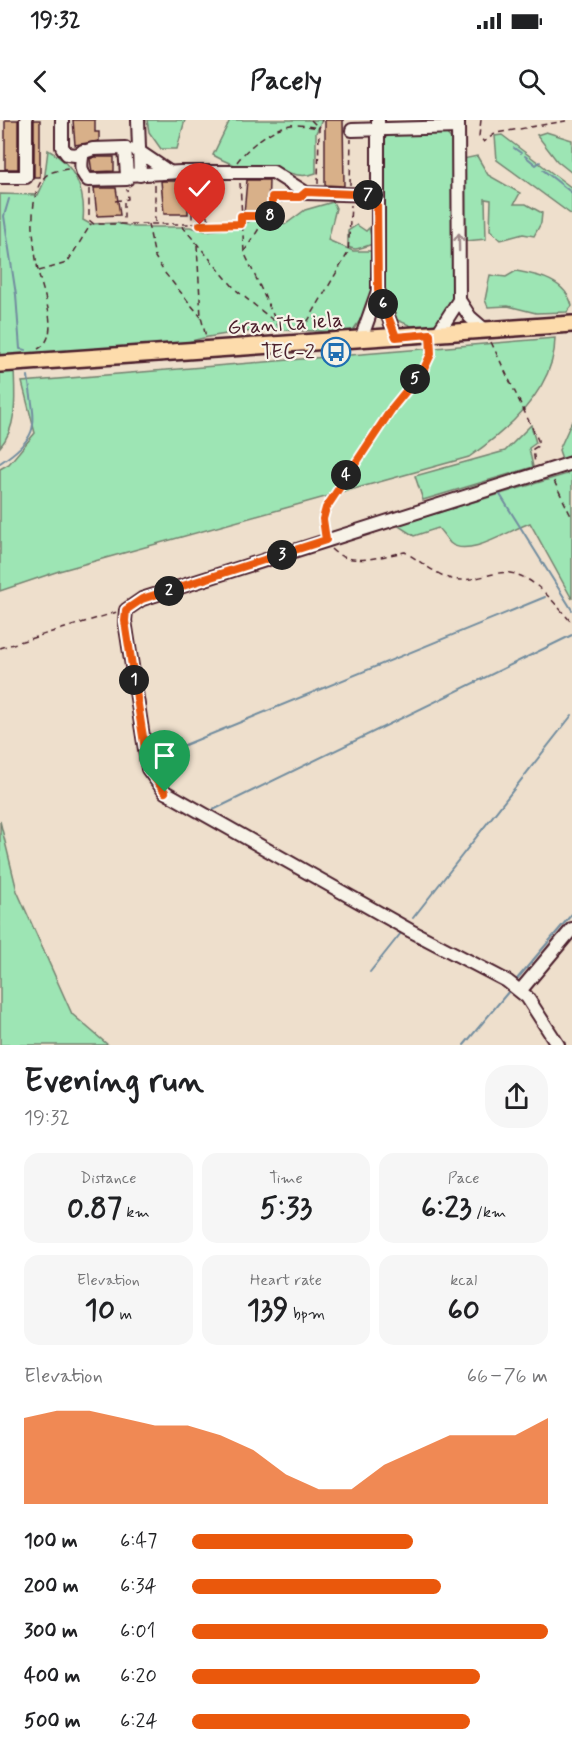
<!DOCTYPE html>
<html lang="en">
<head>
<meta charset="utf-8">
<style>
	body { margin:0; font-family:Mynerve,sans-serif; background:#f6f6f6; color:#202124; height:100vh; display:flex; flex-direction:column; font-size:22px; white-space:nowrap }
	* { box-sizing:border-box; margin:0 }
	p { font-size:20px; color:#757577 }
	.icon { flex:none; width:33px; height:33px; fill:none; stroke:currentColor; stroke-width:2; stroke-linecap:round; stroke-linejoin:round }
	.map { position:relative; height:925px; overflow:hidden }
	.sheet { display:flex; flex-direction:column; background:#fff; flex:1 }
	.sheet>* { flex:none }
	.pin { position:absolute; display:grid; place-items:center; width:51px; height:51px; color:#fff; margin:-62px -26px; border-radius:50% 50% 50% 0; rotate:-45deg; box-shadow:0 0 6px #0007 }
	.pin .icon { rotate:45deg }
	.km { position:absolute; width:30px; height:30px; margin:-15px; border-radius:50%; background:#222; color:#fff; font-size:16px; line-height:30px; text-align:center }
	.round { display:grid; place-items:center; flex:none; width:63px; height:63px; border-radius:24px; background:#f6f6f6 }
	.overview { display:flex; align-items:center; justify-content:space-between; height:102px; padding:0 24px }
	h1 { font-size:33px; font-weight:800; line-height:45px }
	.stats { display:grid; grid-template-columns:repeat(3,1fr); gap:9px; height:102px; padding:6px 24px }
	.stats div { display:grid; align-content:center; border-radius:15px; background:#f6f6f6; text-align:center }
	.stats b { font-size:30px; font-weight:800 }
	.stats small { font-size:16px; font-weight:400 }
	.stats p { font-size:16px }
	.chart { height:168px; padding:12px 24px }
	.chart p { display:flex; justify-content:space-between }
	.chart svg { width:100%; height:108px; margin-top:6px; fill:#ea580c; opacity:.7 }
	ul { padding:0 24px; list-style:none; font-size:20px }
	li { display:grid; grid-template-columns:96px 72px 1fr; align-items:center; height:45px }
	li i { height:15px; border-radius:8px; background:#ea580c }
	.status { display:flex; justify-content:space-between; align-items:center; height:42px; padding:0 30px; background:#fff; direction:ltr }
	.status svg { height:16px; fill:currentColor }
	header { display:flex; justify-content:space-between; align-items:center; height:78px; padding:0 24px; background:#fff; font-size:27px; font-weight:800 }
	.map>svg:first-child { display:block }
	.green { fill:#9de5b4; stroke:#748270; stroke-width:1.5 }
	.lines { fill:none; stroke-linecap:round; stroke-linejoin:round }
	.stream { stroke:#728d9f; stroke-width:2 }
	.building { fill:#d8b089; stroke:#4a1f2b; stroke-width:1.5 }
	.minor-casing { stroke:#4a1f2b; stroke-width:16 }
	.major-casing { stroke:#4a1f2b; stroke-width:20 }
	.path { stroke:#4a1f2b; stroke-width:1.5; stroke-dasharray:6 4.5; stroke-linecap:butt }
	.minor { stroke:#f7f3e8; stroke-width:12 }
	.major { stroke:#fddcac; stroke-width:15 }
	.oneway { stroke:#a0898a }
	.route-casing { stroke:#fff; stroke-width:12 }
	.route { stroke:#ea580c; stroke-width:8 }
	.labels { text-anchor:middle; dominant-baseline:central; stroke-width:4.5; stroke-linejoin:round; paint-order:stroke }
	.street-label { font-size:21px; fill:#4a1f2b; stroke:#f7f3e8 }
	.poi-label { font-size:21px; fill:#4a1f2b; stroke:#f7f3e8; text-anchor:end }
</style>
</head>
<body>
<div class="status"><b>19:32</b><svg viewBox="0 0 49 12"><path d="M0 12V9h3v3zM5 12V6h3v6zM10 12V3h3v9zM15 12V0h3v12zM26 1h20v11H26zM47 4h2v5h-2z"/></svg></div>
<header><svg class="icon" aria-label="back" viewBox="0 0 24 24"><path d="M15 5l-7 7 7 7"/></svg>Pacely<svg class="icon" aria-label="search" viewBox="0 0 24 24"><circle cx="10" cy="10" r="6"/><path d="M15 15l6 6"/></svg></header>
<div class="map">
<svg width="572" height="925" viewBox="0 0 572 925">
	<rect width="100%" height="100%" fill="#eedfcc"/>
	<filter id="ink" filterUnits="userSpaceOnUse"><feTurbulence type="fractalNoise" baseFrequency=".0167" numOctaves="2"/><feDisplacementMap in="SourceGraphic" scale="12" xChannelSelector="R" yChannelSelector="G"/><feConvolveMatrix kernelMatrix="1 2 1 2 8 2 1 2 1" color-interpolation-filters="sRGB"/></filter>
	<g filter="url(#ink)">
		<g class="green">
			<polygon points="147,0 185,0 177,29 161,29 149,12"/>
			<path d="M230 0H322L316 13V53C297 61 279 47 261 45 255 45 248 48 242 47 232 45 222 40 213 35Z"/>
			<polygon points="546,12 572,20 572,53 557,41 537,15"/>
			<polygon points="446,13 453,21 455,178 439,203 432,207 416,208 397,200 391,193 383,169 384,18 390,15"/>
			<polygon points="502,15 572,68 572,95 497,40 495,16"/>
			<path d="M48 30C74 43 86 71 83 100L90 104 116 103 134 107H190L206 111 222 109 236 101 248 102 260 97 286 104 305 90 333 82 336 88 328 120 353 131H372L373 182 351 213C297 209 230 207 179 225L0 236V74L38 75 44 62Z"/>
			<polygon points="477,36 488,55 520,73 514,84 526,84 542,93 541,103 534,116 523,114 501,120 490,110 491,80 485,79 486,119 466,121 463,39"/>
			<path d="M357 105 366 111 369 108 373 124C365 126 356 132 348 127V111Z"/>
			<path d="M516 151C538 155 566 160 572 186L567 192 536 193 508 186 488 187 485 180 490 155 506 157Z"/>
			<path d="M555 218C555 269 508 310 469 337L59 451 0 471V349L9 344 35 313 22 262Z"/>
			<path d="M14 249C15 275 18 307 0 327V250Z"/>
			<path d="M572 301V479L530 403C511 409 468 439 450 423 446 418 442 412 438 408L414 416 397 405 567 354 559 330Z"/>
			<polygon points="531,305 536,323 529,328 533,347 423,380 415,356 505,331"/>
			<polygon points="0,701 17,771 72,894 108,925 0,925"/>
		</g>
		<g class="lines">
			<g class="stream">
				<polyline points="514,28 521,33"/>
				<polyline points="525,36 536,45 540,42"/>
				<polyline points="543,50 572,73"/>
				<polyline points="9,79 4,96 16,175 20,229 26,230"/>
				<path d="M0 343C44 314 34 303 28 256"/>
				<polyline points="499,373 572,490"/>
				<polyline points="158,636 545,477"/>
				<polyline points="211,691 572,515"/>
				<polyline points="413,798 572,595"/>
				<polyline points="370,852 401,813"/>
				<polyline points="517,859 572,794"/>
				<polyline points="464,925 509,871"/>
			</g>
		</g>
		<g class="building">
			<rect x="5" y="0" width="13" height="49"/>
			<rect x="34" y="0" width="6" height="57"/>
			<polygon points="73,0 95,0 95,12 99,12 99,21 75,25"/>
			<polygon points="325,0 343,0 344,66 325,65"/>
			<polygon points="94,37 114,37 114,51 92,52 90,39"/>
			<polygon points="247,60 269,60 268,94 244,94"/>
			<polygon points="161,61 184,61 184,81 188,81 188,94 164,94"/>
			<polygon points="94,68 116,68 120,95 97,96"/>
		</g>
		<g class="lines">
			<g class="minor-casing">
				<g id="minor">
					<polyline points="62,0 62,27 67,34 75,35 93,29 125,28 127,55"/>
					<polyline points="138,0 140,55"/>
					<polyline points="378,0 378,170 396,217"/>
					<polyline points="352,10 458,7"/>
					<polyline points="135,29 169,52"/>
					<path d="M83 31C81 43 79 51 88 60L127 59V55L181 52H273L306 73 377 75"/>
					<polyline points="0,57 26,57 26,0"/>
					<polyline points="459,180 470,197 485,210"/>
					<polyline points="438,213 459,180 458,0"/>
					<polyline points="361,219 378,171"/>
					<polyline points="520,871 572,809"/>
					<polyline points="558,925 527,877 507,861 411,811 165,672 148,649 125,501 126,490 142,479 572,343"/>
				</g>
			</g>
			<g class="major-casing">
				<polyline id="major" points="0,244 572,204"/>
			</g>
			<g class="path">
				<polyline points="311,0 319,8"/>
				<polyline points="481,0 479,16 484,22 496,13 571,0"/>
				<path d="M237 42C248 27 271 8 291 5 299 4 310 7 319 8"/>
				<polyline points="192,61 192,104"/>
				<polyline points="240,63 244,132 281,212"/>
				<polyline points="318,64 319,8 322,0"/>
				<polyline points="155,65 155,102"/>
				<polyline points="350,65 351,19"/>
				<polyline points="89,69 89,100 94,104 240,104"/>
				<polyline points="270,77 293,77"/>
				<polyline points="115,81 128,79 127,69"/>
				<polyline points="124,82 124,103"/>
				<polyline points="193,84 201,84 202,93 215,103"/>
				<polyline points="272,94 272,78"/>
				<polyline points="242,96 281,96 282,77"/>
				<polyline points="148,104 155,137 164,152 201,197"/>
				<polyline points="182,106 236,170 274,201"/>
				<polyline points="197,125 201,197 206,217"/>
				<polyline points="244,132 267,96"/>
				<polyline points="39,151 67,143 91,104"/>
				<polyline points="302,211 348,133 351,85"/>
				<polyline points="491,222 538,320 538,326 533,329 535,344"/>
				<path d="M38 229C62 216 43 174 39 155 34 132 24 66 50 53 56 50 66 50 72 48"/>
				<polyline points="554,361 572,398"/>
				<polyline points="324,411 326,388 338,367 393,287 424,249 431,234 430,227"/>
				<path d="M331 429C350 448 381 436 405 432 418 440 433 452 448 458 463 463 479 457 494 454 528 445 553 482 572 503"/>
				<polyline points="0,528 117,492"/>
			</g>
			<use href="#minor" class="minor"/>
			<use href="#major" class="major"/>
		</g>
		<defs><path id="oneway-shaft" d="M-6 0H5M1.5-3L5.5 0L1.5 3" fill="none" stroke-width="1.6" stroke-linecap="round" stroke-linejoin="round" transform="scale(1.5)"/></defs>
		<use class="oneway" href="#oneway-shaft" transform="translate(459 122) rotate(-91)"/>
	</g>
	<g class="lines" filter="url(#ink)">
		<g class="route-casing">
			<polyline id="route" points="165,672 148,649 125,501 126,490 142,479 326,420 323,399 326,388 393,287 424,249 431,234 430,214 396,217 378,170 377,75 306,72 300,77 272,77 272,96 241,96 241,104 200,105"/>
		</g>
		<use href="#route" class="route"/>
	</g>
	<defs>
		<g id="bus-ring" transform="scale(1.5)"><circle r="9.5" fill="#f7f3e8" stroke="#1f6fb2" stroke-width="1.5"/><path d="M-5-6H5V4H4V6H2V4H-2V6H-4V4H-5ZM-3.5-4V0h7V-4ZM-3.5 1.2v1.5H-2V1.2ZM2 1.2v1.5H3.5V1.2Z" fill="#1f6fb2"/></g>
	</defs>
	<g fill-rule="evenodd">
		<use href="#bus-ring" x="336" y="232"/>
	</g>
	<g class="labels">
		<g class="street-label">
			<text transform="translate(285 204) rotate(-4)">Granīta iela</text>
		</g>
		<g class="poi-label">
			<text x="315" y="232">TEC-2</text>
		</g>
	</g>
</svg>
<div class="pin" style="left:165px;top:672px;background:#1e9e55"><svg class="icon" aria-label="arrive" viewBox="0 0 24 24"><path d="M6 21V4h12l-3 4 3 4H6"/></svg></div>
<div class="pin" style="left:200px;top:105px;background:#d93025"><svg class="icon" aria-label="check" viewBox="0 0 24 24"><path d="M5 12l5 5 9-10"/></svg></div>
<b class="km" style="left:134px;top:560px">1</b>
<b class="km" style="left:169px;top:471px">2</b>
<b class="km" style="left:282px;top:435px">3</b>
<b class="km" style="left:346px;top:355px">4</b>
<b class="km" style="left:415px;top:259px">5</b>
<b class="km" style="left:383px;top:184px">6</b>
<b class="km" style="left:368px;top:75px">7</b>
<b class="km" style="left:270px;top:96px">8</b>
</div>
<section class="sheet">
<div class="overview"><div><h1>Evening run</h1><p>19:32</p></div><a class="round"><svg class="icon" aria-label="share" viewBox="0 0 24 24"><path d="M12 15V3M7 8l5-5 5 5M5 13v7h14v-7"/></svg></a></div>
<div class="stats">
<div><p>Distance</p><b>0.87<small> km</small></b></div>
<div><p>Time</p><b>5:33</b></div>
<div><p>Pace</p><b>6:23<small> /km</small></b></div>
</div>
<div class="stats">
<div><p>Elevation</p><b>10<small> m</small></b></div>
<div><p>Heart rate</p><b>139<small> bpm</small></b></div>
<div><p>kcal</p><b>60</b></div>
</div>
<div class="chart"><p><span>Elevation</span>66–76 m</p>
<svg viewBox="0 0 160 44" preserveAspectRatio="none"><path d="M0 44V9L10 6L20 6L30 9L40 12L50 12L60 16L70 22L80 32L90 38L100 38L110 28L120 22L130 16L140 16L150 16L160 9V44z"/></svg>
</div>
<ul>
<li><b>100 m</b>6:47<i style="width:62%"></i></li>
<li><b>200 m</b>6:34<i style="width:70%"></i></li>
<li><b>300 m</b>6:01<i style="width:100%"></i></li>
<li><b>400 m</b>6:20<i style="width:81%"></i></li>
<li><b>500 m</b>6:24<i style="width:78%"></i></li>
</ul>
</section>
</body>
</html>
